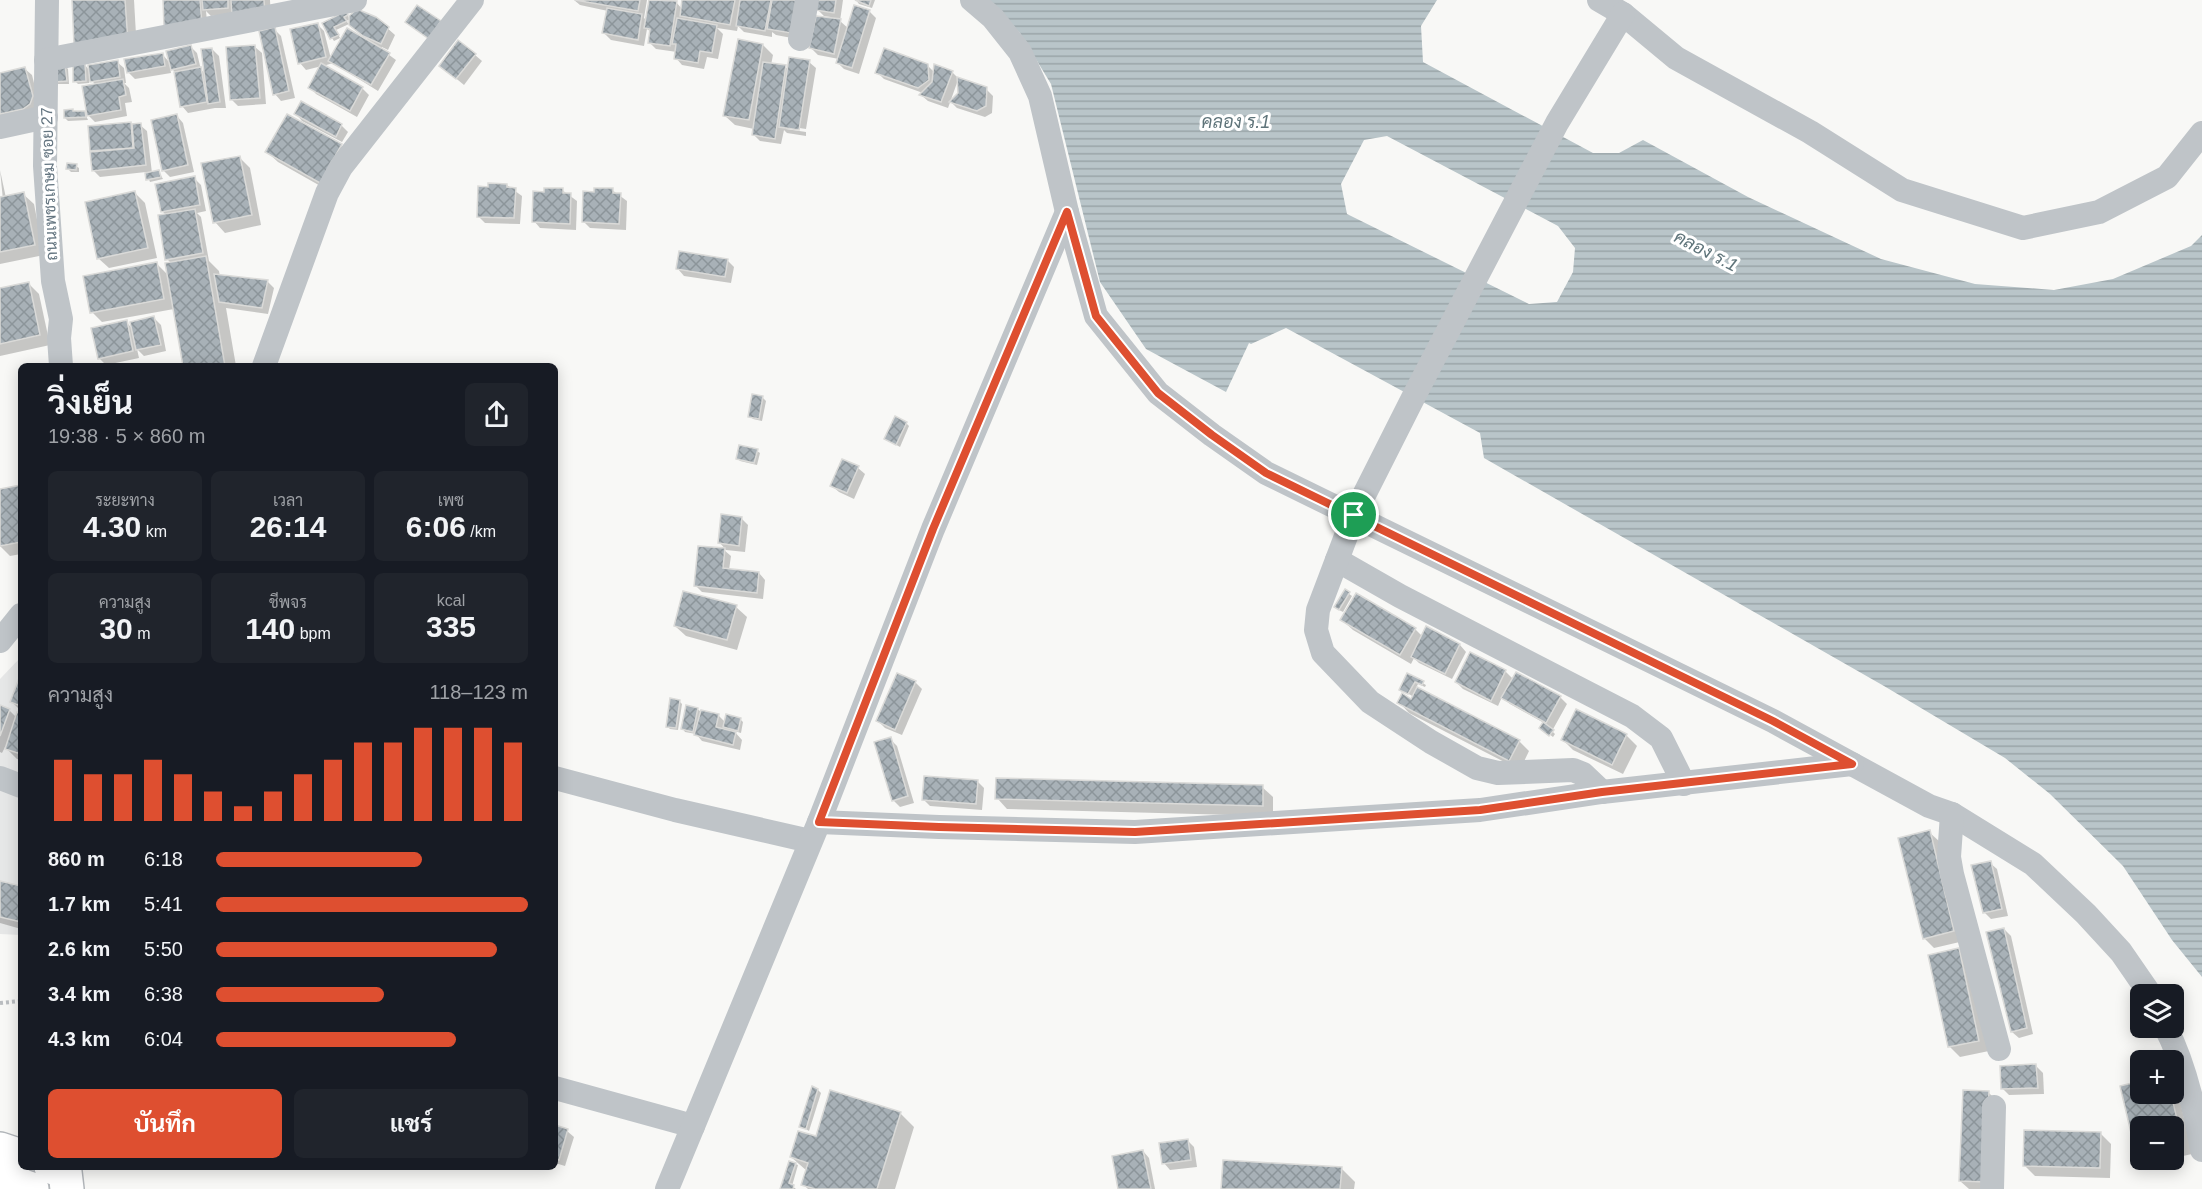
<!DOCTYPE html>
<html lang="th">
<head>
<meta charset="utf-8">
<style>
	body { margin:0; font-family:Helvetica,Sarabun,sans-serif; background:#20242c; color:#f1f3f6; height:100vh; display:flex; flex-direction:column; font-size:22px; white-space:nowrap }
	* { box-sizing:border-box; margin:0 }
	p { font-size:20px; color:#9ea1a6 }
	.icon { flex:none; width:33px; height:33px; fill:none; stroke:currentColor; stroke-width:2; stroke-linecap:round; stroke-linejoin:round }
	.map { position:relative; flex:1; overflow:hidden }
	.details { position:absolute; left:18px; top:363px; width:540px; height:807px; display:flex; flex-direction:column; background:#171b24; border-radius:9px; box-shadow:0 3px 15px #0003 }
	.details>* { flex:none }
	.buttons { position:absolute; left:2130px; top:984px; display:grid; gap:12px }
	.buttons a { display:grid; place-items:center; width:54px; height:54px; border-radius:9px; background:#171b24; box-shadow:0 3px 15px #0003; font-size:30px }
	.pin { position:absolute; display:grid; place-items:center; width:51px; height:51px; color:#fff; margin:-26px; border:3px solid #fff; border-radius:50%; box-shadow:0 2px 6px #0007 }
	.round { display:grid; place-items:center; flex:none; width:63px; height:63px; border-radius:9px; background:#20242c }
	.headline { display:flex; align-items:center; justify-content:space-between; height:102px; padding:0 30px }
	h1 { font-size:33px; font-weight:700; line-height:45px }
	.figures { display:grid; grid-template-columns:repeat(3,1fr); gap:9px; height:102px; padding:6px 30px }
	.figures div { display:grid; align-content:center; border-radius:9px; background:#20242c; text-align:center }
	.figures b { font-size:30px; font-weight:700 }
	.figures small { font-size:16px; font-weight:400 }
	.figures p { font-size:16px }
	.chart { height:168px; padding:12px 30px }
	.chart p { display:flex; justify-content:space-between }
	.chart svg { width:100%; height:108px; margin-top:6px; stroke:#de4f30; stroke-width:6 }
	.button { display:flex; gap:12px; margin-top:auto; padding:12px 30px }
	.button a { flex:1; height:69px; border-radius:9px; background:#de4f30; color:#fff; font-size:24px; font-weight:700; line-height:69px; text-align:center }
	.button a+a { background:#20242c; color:#f1f3f6 }
	ul { padding:0 30px; list-style:none; font-size:20px }
	li { display:grid; grid-template-columns:96px 72px 1fr; align-items:center; height:45px }
	li i { height:15px; border-radius:8px; background:#de4f30 }
	.map>svg:first-child { display:block }
	.built { fill:#e6e7e7 }
	.water { fill:url(#water-rules); fill-rule:evenodd }
	.shadow { fill:#0003; fill-rule:evenodd }
	.building { fill:url(#building-cross-hatch); stroke:#dadad8; stroke-width:1.5 }
	.lines { fill:none; stroke-linecap:round; stroke-linejoin:round }
	.highway-casing { stroke:#b3b7bb; stroke-width:36 }
	.path { stroke:#babdc0; stroke-width:4; stroke-dasharray:3 3; stroke-linecap:butt }
	.minor { stroke:#bfc4c8; stroke-width:24 }
	.highway { stroke:#fff; stroke-width:33 }
	.route-casing { stroke:#fff; stroke-width:12 }
	.route { stroke:#de4f30; stroke-width:8 }
	.labels { text-anchor:middle; dominant-baseline:central; stroke-width:6; stroke-linejoin:round; paint-order:stroke }
	.street-label { font-size:16px; fill:#647580; stroke:#fff }
	.water-label { font-size:18px; font-style:italic; fill:#5f747a; stroke:#fff }
</style>
</head>
<body>
<div class="map">
<svg width="2202" height="1189" viewBox="0 0 2202 1189">
	<defs>
		<pattern id="water-rules" width="6" height="5" patternUnits="userSpaceOnUse" patternTransform="scale(1.5)"><rect width="6" height="5" fill="#b9c5c9"/><path d="M0 2.5h6" fill="none" stroke="#9aa5a8"/></pattern>
		<pattern id="building-cross-hatch" width="8" height="8" patternUnits="userSpaceOnUse" patternTransform="scale(1.5)"><rect width="8" height="8" fill="#a8b1b7"/><path d="M0 0l8 8M0 8l8-8" fill="none" stroke="#8c959a"/></pattern>
	</defs>
	<rect width="100%" height="100%" fill="#f8f8f6"/>
	<polygon class="built" points="21,657 21,935 0,934 0,679"/>
	<path class="water" d="M988 0H1437L1421 26 1423 62 1593 153H1619L1643 140 1748 197 1881 259 1975 284 2054 290 2113 279 2191 246 2202 235V977L2172 940 2123 866 2050 794 2005 758 1884 686 1484 458 1480 433 1286 328 1251 344 1249 343 1226 392 1146 349 1100 282 1051 84 1020 33ZM1387 136 1558 226 1575 248 1573 272 1557 302 1529 304 1347 214 1341 184 1364 140Z"/>
	<g class="shadow">
		<polygon points="74,0 134,0 137,52"/>
		<polygon points="164,0 270,0 271,19 233,14 211,16 206,11 208,32"/>
		<polygon points="574,0 647,0 644,18 647,21 650,0 676,2 682,9 684,0 804,0 797,39 776,35 772,32 772,37 744,32 738,26 737,31 717,28 723,34 718,59 707,57 704,69 682,65 676,58 677,52 656,49 649,42 651,32 647,29 644,46 611,40 604,33 608,11 580,5"/>
		<polygon points="818,0 843,0 840,21 849,29 855,7 870,12 876,18 859,74 844,69 838,63 839,59 818,55 811,48 830,17 824,16 817,9"/>
		<polygon points="856,0 875,0 872,8 859,4"/>
		<polygon points="346,13 349,18 376,18 395,35 388,50 382,47 381,49 396,60 378,91 333,63 323,66 362,88 369,95 357,117 316,94 310,87 322,66 306,70 300,63 317,24 324,31 331,59 367,41 368,39 358,32 350,20 345,20 349,24 336,30 340,38 334,41 332,38 324,24"/>
		<polygon points="274,29 281,36 295,98 281,101 275,94"/>
		<polygon points="763,45 773,55 771,65 785,67 789,70 809,62 816,68 806,129 786,126 786,129 806,132 806,136 787,133 784,130 781,144 760,141 754,135 754,129 735,125 724,115"/>
		<polygon points="190,46 197,53 201,70 206,74 212,49 219,56 226,108 215,108 188,113 182,106 176,73 170,67 171,73 135,79 128,72 162,54 170,63"/>
		<polygon points="255,47 262,53 266,104 238,106 232,100"/>
		<polygon points="475,55 482,61 464,85 441,66"/>
		<polygon points="117,62 124,68 126,83 124,83 129,88 132,102 125,103 127,116 95,122 88,115 96,85 92,81"/>
		<polygon points="85,65 89,70 89,83 78,84 75,81"/>
		<polygon points="927,65 935,73 952,72 960,80 986,89 993,96 992,113 985,117 957,108 951,102 960,93 958,80 948,108 928,101 921,95 923,93 884,79 877,72"/>
		<polygon points="65,66 68,69 69,84 58,84 55,82"/>
		<polygon points="25,69 32,75 39,103 37,111 0,122 0,75"/>
		<polygon points="75,113 85,113 88,120 68,121 65,118"/>
		<polygon points="296,114 341,125 348,132 342,142 302,121"/>
		<polygon points="177,116 183,123 194,172 170,177 163,170"/>
		<polygon points="288,116 341,146 351,156 331,192 278,162 267,152"/>
		<path d="M140 125 147 131 152 173 159 172 163 179 150 182 146 172 100 177 93 170 95 153 92 150 90 127ZM130 135H134V155Z"/>
		<polygon points="239,157 250,168 261,225 225,233 215,222"/>
		<polygon points="76,166 79,168 79,172 71,172 68,169"/>
		<polygon points="0,170 6,198 23,194 34,204 44,255 0,264 0,201 3,200"/>
		<polygon points="194,178 201,185 206,211 197,213 201,217 209,261 219,271 220,277 267,281 274,288 268,314 226,308 236,366 184,366 174,309 102,322 92,312 156,263 168,275 171,263 167,259 166,215 162,211"/>
		<polygon points="507,185 522,196 520,224 485,223 478,216 490,188"/>
		<polygon points="562,190 577,201 576,230 540,228 534,221 545,193"/>
		<polygon points="612,190 627,201 626,230 590,228 583,221 595,193"/>
		<polygon points="135,193 145,203 157,258 109,268 98,258"/>
		<polygon points="727,260 734,267 731,283 684,276 678,269"/>
		<polygon points="29,284 39,294 50,345 0,356 0,290"/>
		<polygon points="154,318 161,325 166,351 144,356 137,349 139,358 106,365 99,358 126,322 133,329"/>
		<polygon points="763,398 766,401 762,421 753,419 750,416"/>
		<polygon points="906,423 909,426 900,447 886,439"/>
		<polygon points="757,451 760,453 757,465 740,461 737,458"/>
		<polygon points="843,461 858,468 865,474 854,499 839,492 832,486"/>
		<polygon points="21,486 21,554 10,556 0,546 0,490"/>
		<polygon points="741,518 748,525 745,552 726,550 720,543"/>
		<polygon points="724,550 731,556 729,570 759,573 765,580 763,599 702,592 695,585"/>
		<polygon points="1345,591 1352,596 1343,612 1339,610"/>
		<polygon points="736,607 747,617 737,650 686,636 675,626"/>
		<polygon points="1342,620 1415,629 1423,637 1427,628 1460,645 1466,652 1452,679 1419,663 1414,658 1411,664 1353,630"/>
		<polygon points="1505,671 1513,679 1560,697 1567,704 1552,731 1555,734 1553,737 1544,730 1544,723 1510,704 1502,697 1498,706 1463,689 1456,682"/>
		<polygon points="1408,675 1426,685 1425,687 1418,684 1416,688 1519,741 1529,751 1520,770 1409,713 1399,702 1412,701 1414,697 1400,689"/>
		<polygon points="21,677 21,711 12,702"/>
		<polygon points="915,682 922,689 902,735 885,728 878,721"/>
		<polygon points="679,701 682,704 678,730 670,729 667,726"/>
		<polygon points="0,707 9,710 17,718 21,715 21,760 17,759 5,747 2,753 0,752"/>
		<polygon points="697,709 700,711 719,716 725,722 740,719 743,722 741,733 734,731 742,740 740,750 702,741 696,734 685,732 683,729"/>
		<polygon points="1626,735 1637,746 1623,774 1573,750 1563,740"/>
		<polygon points="890,739 897,746 914,803 900,807 893,800"/>
		<polygon points="977,781 984,788 982,810 930,806 924,800"/>
		<polygon points="1262,787 1273,797 1273,816 1007,809 997,798"/>
		<polygon points="1929,832 1940,842 1964,941 1934,948 1924,938"/>
		<polygon points="1990,863 1997,869 2008,916 1991,919 1984,912"/>
		<polygon points="0,882 21,887 21,929 0,923"/>
		<polygon points="2004,929 2011,936 2033,1034 2019,1038 2012,1032"/>
		<polygon points="1959,949 1969,960 1989,1051 1960,1057 1950,1047 1930,956"/>
		<polygon points="2036,1066 2043,1073 2044,1094 2009,1095 2003,1089"/>
		<polygon points="2140,1082 2140,1094 2174,1094 2174,1084 2177,1087 2192,1154 2174,1158 2174,1126 2140,1126 2140,1156 2138,1154 2122,1087"/>
		<polygon points="818,1090 821,1093 809,1131 801,1126"/>
		<polygon points="1989,1093 1999,1103 1995,1189 1969,1189 1960,1181"/>
		<polygon points="900,1113 914,1127 895,1189 808,1189 803,1184 807,1171 791,1157 817,1138"/>
		<polygon points="555,1127 567,1131 574,1137 565,1166 555,1163"/>
		<polygon points="2101,1134 2111,1144 2110,1178 2035,1176 2025,1166"/>
		<polygon points="1187,1140 1194,1147 1197,1167 1170,1170 1164,1163"/>
		<polygon points="1143,1151 1149,1158 1155,1189 1120,1189"/>
		<polygon points="2144,1160 2168,1160 2148,1164"/>
		<polygon points="790,1162 798,1165 792,1186 796,1189 781,1189"/>
		<polygon points="1341,1168 1355,1182 1354,1189 1222,1189"/>
	</g>
	<g class="building">
		<polygon points="72,0 125,0 128,42 74,45"/>
		<polygon points="163,0 200,0 202,25 164,27"/>
		<polygon points="202,0 228,0 228,8 203,10"/>
		<polygon points="231,0 264,0 265,13 232,16"/>
		<polygon points="575,0 640,0 638,11"/>
		<polygon points="649,0 677,1 670,46 648,43 650,29 644,28"/>
		<polygon points="682,0 735,0 730,25 680,16"/>
		<polygon points="740,0 771,0 765,31 736,26"/>
		<polygon points="772,0 797,0 791,33 767,29"/>
		<polygon points="817,0 836,0 834,13 815,10"/>
		<polygon points="855,0 871,0 869,6"/>
		<polygon points="417,5 441,21 429,39 405,22"/>
		<polygon points="854,5 870,10 852,68 836,63"/>
		<polygon points="607,8 642,14 638,40 602,33"/>
		<polygon points="357,9 376,17 389,27 381,44 363,36 349,25 349,16"/>
		<polygon points="346,11 348,15 344,17 347,21 334,27 339,35 330,39 322,23"/>
		<polygon points="816,16 841,19 834,54 809,48"/>
		<polygon points="677,18 717,25 712,53 700,51 698,63 674,59 676,44 672,44"/>
		<polygon points="318,23 326,57 298,64 290,29"/>
		<polygon points="275,27 289,91 273,95 259,31"/>
		<polygon points="347,28 390,53 371,85 328,61"/>
		<polygon points="738,39 763,44 749,120 723,116"/>
		<polygon points="458,40 476,54 456,79 439,66"/>
		<polygon points="191,45 196,64 171,70 166,51"/>
		<polygon points="255,45 260,98 230,100 226,47"/>
		<polygon points="212,48 220,102 208,104 201,49"/>
		<polygon points="884,48 928,64 929,80 918,88 875,73"/>
		<polygon points="163,53 165,66 127,73 124,59"/>
		<polygon points="789,57 810,60 799,130 779,127"/>
		<polygon points="118,60 120,77 90,82 88,65"/>
		<polygon points="763,62 786,65 775,139 752,135"/>
		<polygon points="321,63 363,87 350,111 308,88"/>
		<polygon points="65,64 67,81 54,82 53,65"/>
		<polygon points="73,64 85,64 86,81 73,82"/>
		<polygon points="934,64 953,71 941,102 919,95 932,82"/>
		<polygon points="25,67 33,96 30,104 23,109 0,114 0,73"/>
		<polygon points="201,67 207,102 180,107 174,72"/>
		<polygon points="957,77 987,87 986,106 977,111 949,102 958,93"/>
		<polygon points="123,79 126,95 119,97 121,110 87,116 82,86"/>
		<polygon points="301,101 342,124 336,137 294,114"/>
		<polygon points="73,109 73,111 85,111 86,117 64,118 64,110"/>
		<polygon points="177,114 188,165 162,171 151,120"/>
		<polygon points="287,114 342,144 320,183 265,152"/>
		<polygon points="131,122 133,148 90,151 88,126"/>
		<polygon points="141,123 146,165 92,171 90,152 134,148 132,124"/>
		<polygon points="240,156 252,215 213,223 201,163"/>
		<polygon points="67,163 77,164 76,170 66,169"/>
		<polygon points="159,170 161,177 146,180 145,173"/>
		<polygon points="195,176 200,205 161,212 155,184"/>
		<polygon points="488,183 507,184 507,187 516,188 514,218 477,217 478,186 488,187"/>
		<polygon points="544,188 563,188 563,193 571,193 570,224 532,222 533,191 544,192"/>
		<polygon points="594,188 613,188 613,193 621,193 619,224 582,222 583,191 594,192"/>
		<polygon points="135,191 148,248 97,259 85,202"/>
		<polygon points="24,192 35,245 0,252 0,197"/>
		<polygon points="195,209 203,253 165,260 158,215"/>
		<polygon points="679,251 728,259 725,277 676,269"/>
		<polygon points="206,256 225,366 183,366 165,263"/>
		<polygon points="157,262 164,299 90,313 83,276"/>
		<polygon points="214,274 268,280 262,308 219,302"/>
		<polygon points="29,282 40,335 0,344 0,288"/>
		<polygon points="154,316 161,345 136,350 130,322"/>
		<polygon points="127,320 133,351 98,359 91,328"/>
		<polygon points="752,394 763,396 759,419 748,417"/>
		<polygon points="895,416 907,422 896,445 884,439"/>
		<polygon points="739,445 758,449 754,463 736,459"/>
		<polygon points="842,459 859,466 847,493 830,486"/>
		<polygon points="21,485 21,542 0,546 0,489"/>
		<polygon points="721,514 742,517 739,546 718,543"/>
		<polygon points="698,546 725,548 723,568 759,572 757,593 694,586"/>
		<polygon points="1345,589 1350,592 1339,610 1334,607"/>
		<polygon points="683,591 737,605 727,640 674,626"/>
		<polygon points="1356,593 1416,628 1400,655 1340,620"/>
		<polygon points="1426,626 1460,644 1445,674 1411,657"/>
		<polygon points="1470,652 1506,670 1491,701 1455,682"/>
		<polygon points="1516,672 1561,696 1546,723 1501,698"/>
		<polygon points="21,673 21,706 10,702"/>
		<polygon points="897,673 916,681 895,730 876,721"/>
		<polygon points="1407,673 1424,681 1422,685 1415,682 1408,694 1399,690"/>
		<polygon points="1417,687 1520,740 1509,761 1397,703 1402,693 1411,699"/>
		<polygon points="670,698 680,700 676,728 666,727"/>
		<polygon points="0,705 10,709 0,736"/>
		<polygon points="686,705 698,708 693,732 681,729"/>
		<polygon points="1576,709 1627,734 1612,765 1561,740"/>
		<polygon points="701,710 719,714 716,727 736,732 733,745 694,735"/>
		<polygon points="17,712 21,714 21,754 5,749"/>
		<polygon points="726,714 741,718 738,731 723,727"/>
		<polygon points="1543,722 1554,730 1549,736 1539,728"/>
		<polygon points="891,737 908,796 892,801 874,742"/>
		<polygon points="924,776 978,780 976,804 922,800"/>
		<polygon points="996,778 1263,785 1263,806 995,799"/>
		<polygon points="1930,830 1954,931 1923,939 1898,838"/>
		<polygon points="1991,861 2002,909 1983,913 1971,865"/>
		<polygon points="0,881 21,886 21,922 0,917"/>
		<polygon points="2004,928 2027,1028 2011,1032 1986,932"/>
		<polygon points="1959,948 1979,1041 1948,1047 1928,955"/>
		<polygon points="2036,1064 2038,1088 2001,1089 2000,1066"/>
		<polygon points="2140,1081 2140,1094 2171,1094 2183,1144 2174,1146 2174,1126 2140,1126 2140,1153 2136,1154 2120,1086"/>
		<polygon points="812,1086 818,1089 806,1129 799,1127"/>
		<polygon points="830,1090 901,1112 877,1189 815,1189 801,1185 808,1163 790,1157 798,1131 816,1136"/>
		<polygon points="1963,1090 1989,1091 1985,1182 1959,1181"/>
		<polygon points="555,1125 568,1129 559,1160 555,1159"/>
		<polygon points="2024,1130 2101,1132 2100,1168 2023,1166"/>
		<polygon points="1188,1139 1191,1160 1162,1164 1159,1143"/>
		<polygon points="1143,1150 1151,1189 1118,1189 1112,1156"/>
		<polygon points="1223,1160 1342,1167 1340,1189 1221,1189"/>
		<polygon points="789,1161 796,1163 789,1183 794,1185 793,1189 780,1189"/>
	</g>
	<g class="lines">
		<g class="highway-casing">
			<g id="highway">
				<polyline points="0,1149 21,1156"/>
				<polyline points="51,1167 65,1172 67,1189"/>
				<polyline points="0,1178 32,1189"/>
			</g>
		</g>
		<polyline class="path" points="0,1003 21,1001"/>
		<g class="minor">
			<polyline points="47,0 45,166 53,281 61,319 59,338 61,366"/>
			<polyline points="972,0 993,18 1020,52 1040,96 1067,212 1096,316 1158,393 1212,435 1266,473 1773,721 1929,806 1952,814 2033,864 2086,914 2121,952 2150,994"/>
			<polyline points="1599,0 1623,14 1676,58 1810,132 1902,190 2023,228 2099,212 2167,177 2202,133"/>
			<polyline points="800,39 807,0"/>
			<polyline points="46,60 355,0"/>
			<polyline points="0,127 46,117"/>
			<polyline points="264,366 327,193 341,167 472,0"/>
			<polyline points="1337,560 1400,596 1632,716 1661,738 1684,784"/>
			<polyline points="0,641 21,615"/>
			<polyline points="0,778 21,786"/>
			<polyline points="555,778 675,810 810,841"/>
			<polyline points="1602,792 1583,774 1573,770 1498,773 1477,768 1431,742 1370,702 1323,653 1316,630 1318,610 1354,515 1414,396 1557,123 1623,14"/>
			<polyline points="1952,814 1949,857 1952,874 1999,1049"/>
			<polyline points="819,822 939,827 1135,832 1480,810 1602,792 1852,764"/>
			<path d="M2166 1028C2185 1065 2195 1109 2202 1150"/>
			<polyline points="555,1088 693,1126"/>
			<polyline points="667,1189 819,822 933,529 1067,212"/>
			<polyline points="1992,1189 1994,1107"/>
		</g>
		<use href="#highway" class="highway"/>
	</g>
	<g class="lines">
		<g class="route-casing">
			<polygon id="route" points="1067,212 1096,316 1158,393 1212,435 1266,473 1773,721 1852,764 1602,792 1480,810 1135,832 939,827 819,822 933,529"/>
		</g>
		<use href="#route" class="route"/>
	</g>
	<g class="labels">
		<g class="street-label">
			<text transform="translate(49 184) rotate(-92)">ถนนเพชรเกษม ซอย 27</text>
		</g>
		<g class="water-label">
			<text x="1236" y="122">คลอง ร.1</text>
			<text transform="translate(1706 251) rotate(27)">คลอง ร.1</text>
		</g>
	</g>
</svg>
<div class="buttons">
<a><svg class="icon" aria-label="layers" viewBox="0 0 24 24"><path d="M12 4l9 5-9 5-9-5zM3 14l9 5 9-5"/></svg></a>
<a>+</a>
<a>−</a>
</div>
<div class="pin" style="left:1354px;top:515px;background:#1e9e55"><svg class="icon" aria-label="arrive" viewBox="0 0 24 24"><path d="M6 21V4h12l-3 4 3 4H6"/></svg></div>
<section class="details">
<div class="headline"><div><h1>วิ่งเย็น</h1><p>19:38 · 5 × 860 m</p></div><a class="round"><svg class="icon" aria-label="share" viewBox="0 0 24 24"><path d="M12 15V3M7 8l5-5 5 5M5 13v7h14v-7"/></svg></a></div>
<div class="figures">
<div><p>ระยะทาง</p><b>4.30<small> km</small></b></div>
<div><p>เวลา</p><b>26:14</b></div>
<div><p>เพซ</p><b>6:06<small> /km</small></b></div>
</div>
<div class="figures">
<div><p>ความสูง</p><b>30<small> m</small></b></div>
<div><p>ชีพจร</p><b>140<small> bpm</small></b></div>
<div><p>kcal</p><b>335</b></div>
</div>
<div class="chart"><p><span>ความสูง</span>118–123 m</p>
<svg viewBox="0 0 160 44" preserveAspectRatio="none"><path d="M5 44V19M15 44V25M25 44V25M35 44V19M45 44V25M55 44V32M65 44V38M75 44V32M85 44V25M95 44V19M105 44V12M115 44V12M125 44V6M135 44V6M145 44V6M155 44V12"/></svg>
</div>
<ul>
<li><b>860 m</b>6:18<i style="width:66%"></i></li>
<li><b>1.7 km</b>5:41<i style="width:100%"></i></li>
<li><b>2.6 km</b>5:50<i style="width:90%"></i></li>
<li><b>3.4 km</b>6:38<i style="width:54%"></i></li>
<li><b>4.3 km</b>6:04<i style="width:77%"></i></li>
</ul>
<div class="button"><a>บันทึก</a><a>แชร์</a></div>
</section>
</div>
</body>
</html>
